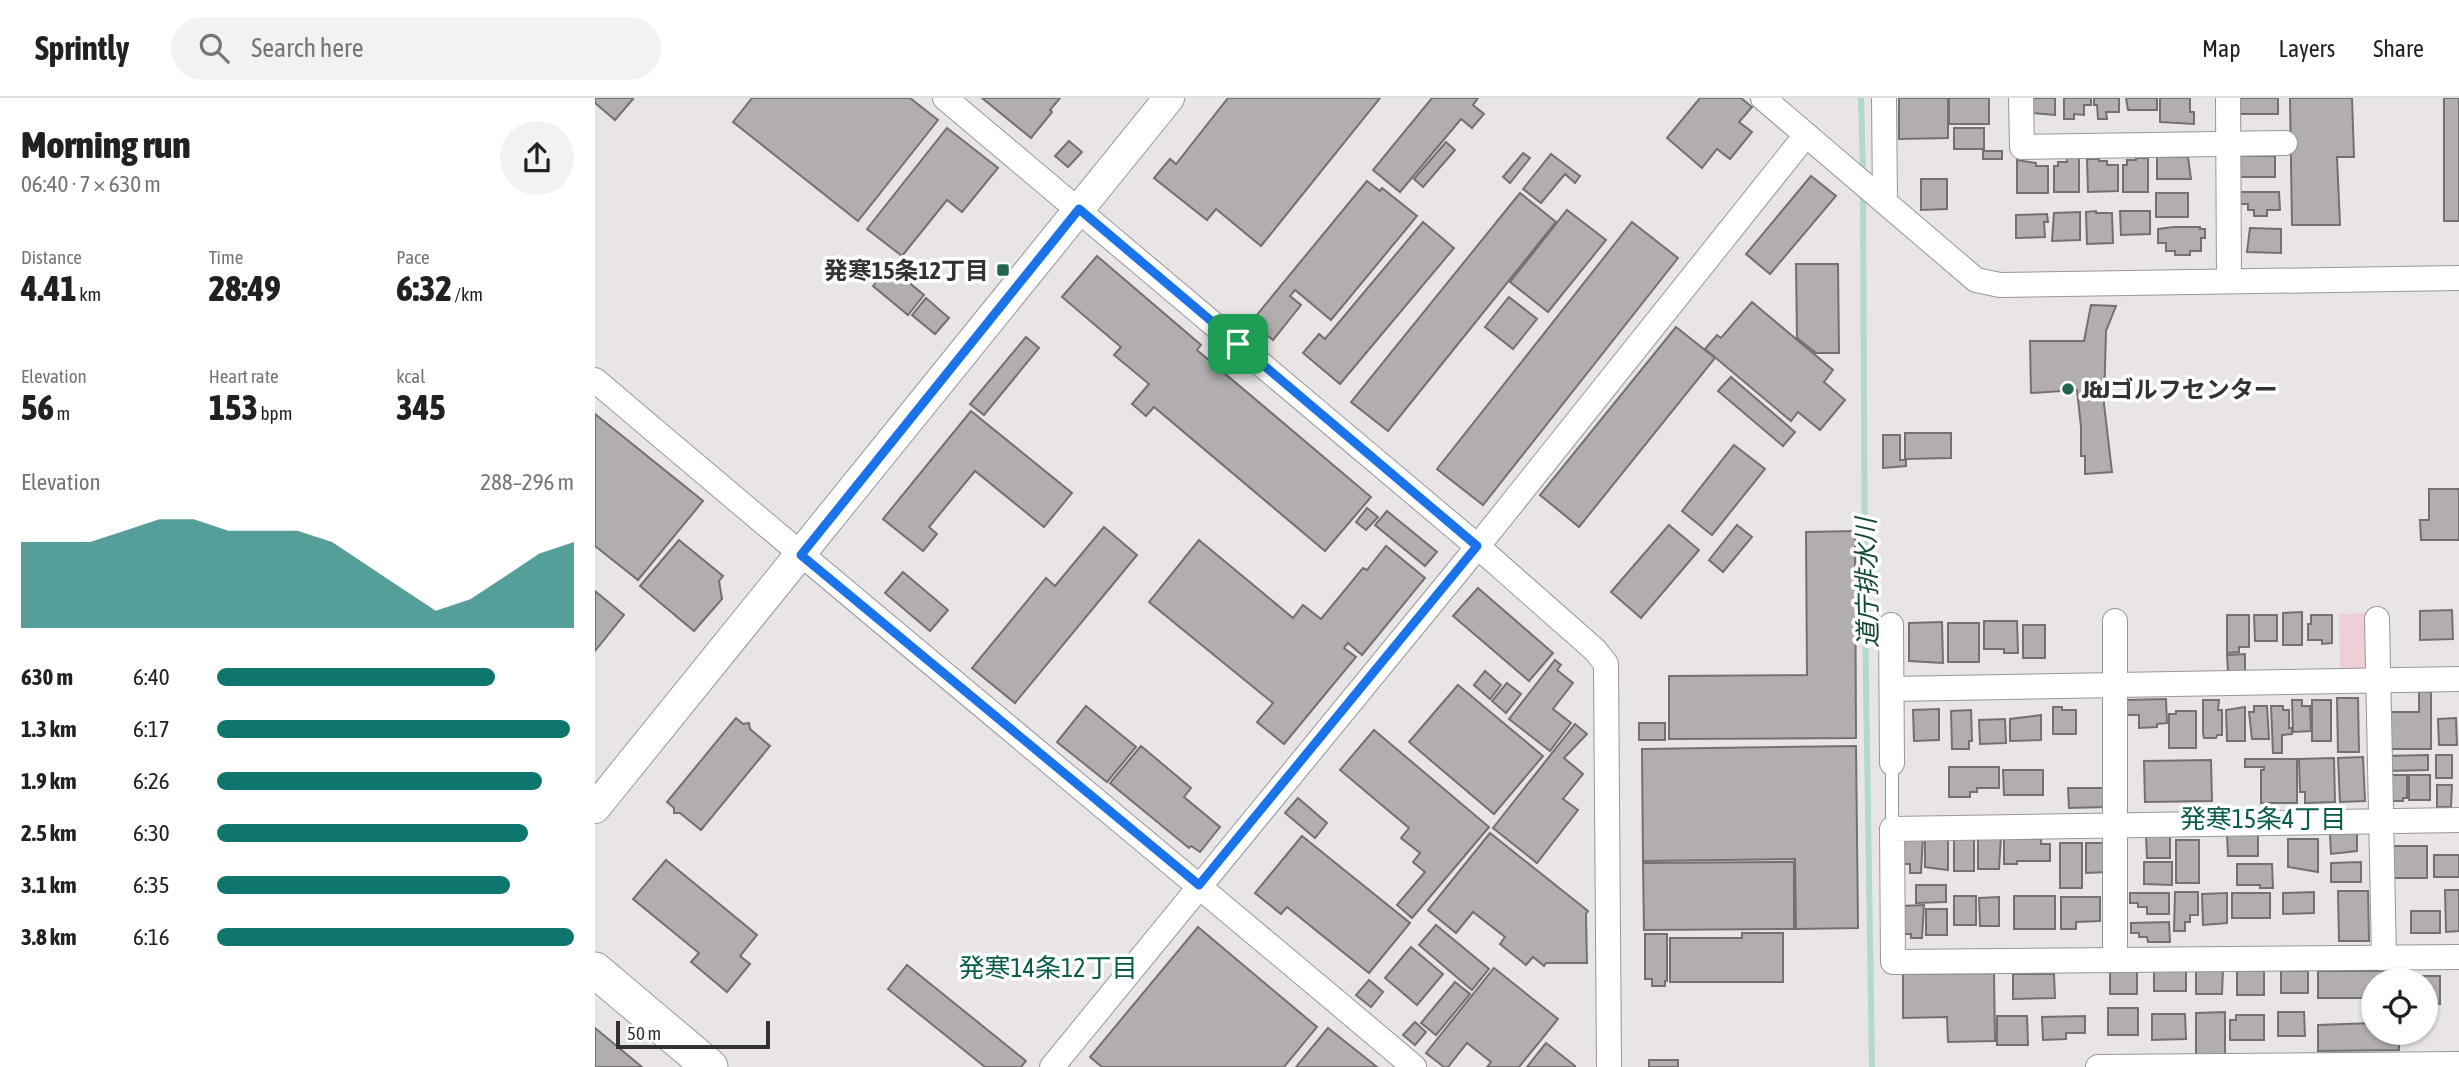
<!DOCTYPE html>
<html lang="en">
<head>
<meta charset="utf-8">
<style>
	body { margin:0; font-family:"Asap Condensed","Noto Sans JP",sans-serif; background:#f2f2f2; color:#202124; height:100vh; display:flex; flex-direction:column; font-size:26px; white-space:nowrap }
	* { box-sizing:border-box; margin:0 }
	p { font-size:23px; color:#757577 }
	.icon { flex:none; width:38px; height:38px; fill:none; stroke:currentColor; stroke-width:2; stroke-linecap:round; stroke-linejoin:round }
	.map { position:relative; flex:1; overflow:hidden }
	.sheet { display:flex; flex-direction:column; background:#fff; width:595px }
	.sheet>* { flex:none }
	.controls { position:absolute; left:1766px; top:870px; display:grid; gap:14px }
	.controls a { display:grid; place-items:center; width:77px; height:77px; border-radius:50%; background:#fff; box-shadow:0 2px 5px #0004; font-size:35px }
	.scale { position:absolute; left:21px; bottom:18px; width:154px; box-sizing:border-box; padding-left:7px; border:4px solid #333131; border-top:0; font-size:19px; line-height:24px; white-space:nowrap; color:#333131; -webkit-text-stroke:5px #fff; paint-order:stroke }
	.pin { position:absolute; display:grid; place-items:center; width:60px; height:60px; color:#fff; margin:-30px; border-radius:14px; box-shadow:0 4px 10px #0006 }
	.round { display:grid; place-items:center; flex:none; width:74px; height:74px; border-radius:37px; background:#f2f2f2 }
	.head { display:flex; align-items:center; justify-content:space-between; height:119px; padding:0 21px }
	h1 { font-size:38px; font-weight:800; line-height:52px }
	.stats { display:grid; grid-template-columns:repeat(3,1fr); gap:10px; height:119px; padding:7px 21px }
	.stats div { display:grid; align-content:center }
	.stats b { font-size:35px; font-weight:800 }
	.stats small { font-size:19px; font-weight:400 }
	.stats p { font-size:19px }
	.chart { height:196px; padding:14px 21px }
	.chart p { display:flex; justify-content:space-between }
	.chart svg { width:100%; height:126px; margin-top:7px; fill:#0f766e; opacity:.7 }
	ul { padding:0 21px; list-style:none; font-size:23px }
	li { display:grid; grid-template-columns:112px 84px 1fr; align-items:center; height:52px }
	li i { height:18px; border-radius:9px; background:#0f766e }
	header { display:flex; align-items:center; gap:42px; box-sizing:border-box; height:98px; padding:0 35px; background:#fff; border-bottom:2px solid #e0e0e0 }
	header strong { font-size:33px }
	nav { display:flex; gap:38px; margin-inline-start:auto; font-size:24px }
	.search { width:490px; height:63px; background:#f2f2f2; display:flex; align-items:center; gap:18px; box-sizing:border-box; padding:0 24px; border-radius:38px; color:#757577; font-size:26px }
	main { display:flex; flex:1; min-height:0 }
	.map>svg:first-child { display:block }
	.green { fill:#eecfd5 }
	.lines { fill:none; stroke-linecap:round; stroke-linejoin:round }
	.stream { stroke:#b2d9cc; stroke-width:6 }
	.building { fill:#b2aeaf; stroke:#747071; stroke-width:2 }
	.service-casing { stroke:#9a9697; stroke-width:14 }
	.minor-casing { stroke:#9a9697; stroke-width:26 }
	.tertiary-casing { stroke:#9a9697; stroke-width:32 }
	.secondary-casing { stroke:#9a9697; stroke-width:37 }
	.service { stroke:#fff; stroke-width:12 }
	.minor { stroke:#fff; stroke-width:24 }
	.tertiary { stroke:#fff; stroke-width:30 }
	.secondary { stroke:#fff; stroke-width:35 }
	.route-casing { stroke:#fff; stroke-width:14 }
	.route { stroke:#1a73e8; stroke-width:9 }
	.poi-dot { fill:#236553; stroke:#fff; stroke-width:2.5 }
	.labels { text-anchor:middle; dominant-baseline:central; stroke-width:7; stroke-linejoin:round; paint-order:stroke }
	.poi-label { font-size:24px; font-weight:bold; fill:#333131; stroke:#fff; text-anchor:end }
	.water-label { font-size:26px; font-style:italic; fill:#12483a; stroke:#fff }
	.neighbourhood-label { font-size:26px; fill:#075d4a; stroke:#fff }
</style>
</head>
<body>
<header>
<strong>Sprintly</strong>
<div class="search"><svg class="icon" aria-label="search" viewBox="0 0 24 24"><circle cx="10" cy="10" r="6"/><path d="M15 15l6 6"/></svg>Search here</div>
<nav><a>Map</a><a>Layers</a><a>Share</a></nav>
</header>
<main>
<section class="sheet">
<div class="head"><div><h1>Morning run</h1><p>06:40 · 7 × 630 m</p></div><a class="round"><svg class="icon" aria-label="share" viewBox="0 0 24 24"><path d="M12 15V3M7 8l5-5 5 5M5 13v7h14v-7"/></svg></a></div>
<div class="stats">
<div><p>Distance</p><b>4.41<small> km</small></b></div>
<div><p>Time</p><b>28:49</b></div>
<div><p>Pace</p><b>6:32<small> /km</small></b></div>
</div>
<div class="stats">
<div><p>Elevation</p><b>56<small> m</small></b></div>
<div><p>Heart rate</p><b>153<small> bpm</small></b></div>
<div><p>kcal</p><b>345</b></div>
</div>
<div class="chart"><p><span>Elevation</span>288–296 m</p>
<svg viewBox="0 0 160 44" preserveAspectRatio="none"><path d="M0 44V14L10 14L20 14L30 10L40 6L50 6L60 10L70 10L80 10L90 14L100 22L110 30L120 38L130 34L140 26L150 18L160 14V44z"/></svg>
</div>
<ul>
<li><b>630 m</b>6:40<i style="width:78%"></i></li>
<li><b>1.3 km</b>6:17<i style="width:99%"></i></li>
<li><b>1.9 km</b>6:26<i style="width:91%"></i></li>
<li><b>2.5 km</b>6:30<i style="width:87%"></i></li>
<li><b>3.1 km</b>6:35<i style="width:82%"></i></li>
<li><b>3.8 km</b>6:16<i style="width:100%"></i></li>
</ul>
</section>
<div class="map">
<svg width="1864" height="969" viewBox="0 0 1864 969">
	<rect width="100%" height="100%" fill="#e9e5e6"/>
	<polygon class="green" points="1773,515 1774,566 1767,572 1745,573 1744,516"/>
	<g class="lines">
		<g class="stream">
			<polyline points="1266,0 1268,75"/>
			<polyline points="1268,96 1270,521 1277,969"/>
		</g>
	</g>
	<g class="building">
		<polygon points="0,0 37,0 38,1 20,22 0,5"/>
		<polygon points="157,0 315,0 343,22 263,123 138,24"/>
		<polygon points="387,0 465,0 455,12 457,14 436,40"/>
		<polygon points="633,0 785,0 666,148 621,111 612,122 559,80 575,61 581,66"/>
		<polygon points="837,0 883,0 878,7 889,16 877,30 866,21 805,94 778,72"/>
		<polygon points="1105,0 1146,0 1157,9 1144,24 1157,34 1135,61 1122,51 1107,70 1072,40"/>
		<polygon points="1304,0 1353,0 1353,40 1304,41"/>
		<rect x="1354" y="0" width="40" height="26"/>
		<polygon points="1426,0 1460,0 1460,17 1427,14"/>
		<polygon points="1469,0 1496,0 1496,7 1489,7 1489,17 1479,16 1479,21 1469,21"/>
		<polygon points="1499,0 1524,0 1524,14 1511,14 1512,21 1503,21 1502,7 1499,7"/>
		<polygon points="1531,0 1562,0 1562,12 1533,12"/>
		<polygon points="1565,0 1595,0 1595,14 1599,14 1599,26 1565,24"/>
		<rect x="1645" y="0" width="38" height="16"/>
		<polygon points="1695,0 1757,0 1759,59 1742,59 1745,127 1697,127"/>
		<rect x="1849" y="0" width="15" height="123"/>
		<polygon points="352,30 403,70 367,114 352,102 307,158 272,131"/>
		<rect x="1359" y="30" width="30" height="21"/>
		<polygon points="474,43 487,54 473,69 460,58"/>
		<polygon points="851,44 860,52 828,89 819,81"/>
		<rect x="1388" y="53" width="19" height="8"/>
		<polygon points="928,55 935,60 915,85 908,79"/>
		<polygon points="956,56 985,78 980,85 970,76 946,105 928,91"/>
		<polygon points="1645,58 1680,58 1680,79 1642,79"/>
		<polygon points="1562,59 1593,59 1596,81 1562,81"/>
		<polygon points="1472,60 1484,60 1484,94 1459,94 1459,68 1463,68 1463,64 1472,64"/>
		<polygon points="1541,60 1553,60 1553,94 1528,94 1528,67 1532,67 1532,62 1541,62"/>
		<polygon points="1492,61 1504,61 1504,63 1512,63 1512,67 1523,67 1523,93 1493,94"/>
		<polygon points="1422,62 1441,65 1441,68 1453,68 1453,95 1422,95"/>
		<polygon points="1216,78 1241,98 1175,176 1151,156"/>
		<polygon points="1326,81 1352,81 1352,111 1326,112"/>
		<polygon points="772,83 785,93 787,90 822,118 736,222 700,192 695,198 706,207 678,242 656,224"/>
		<polygon points="1642,94 1684,94 1685,112 1672,112 1672,118 1659,118 1659,112 1653,112 1653,106 1642,106"/>
		<polygon points="925,95 961,124 793,333 756,304"/>
		<rect x="1561" y="95" width="32" height="24"/>
		<polygon points="972,112 1011,142 953,214 915,184"/>
		<polygon points="1501,113 1501,115 1517,115 1518,145 1492,146 1491,114"/>
		<polygon points="1525,113 1555,113 1555,136 1526,137"/>
		<polygon points="1485,114 1485,142 1457,143 1459,115"/>
		<polygon points="1452,116 1453,124 1449,124 1450,139 1421,140 1421,117"/>
		<polygon points="828,124 859,150 745,286 708,255 724,236 730,241"/>
		<polygon points="1037,124 1083,160 888,407 842,371"/>
		<polygon points="1579,129 1605,129 1605,131 1610,131 1610,140 1606,140 1606,153 1595,153 1595,157 1580,157 1580,153 1571,153 1571,145 1563,145 1563,131"/>
		<polygon points="1655,130 1686,131 1686,155 1652,154"/>
		<polygon points="502,158 606,247 602,252 776,399 730,453 559,309 551,318 537,306 554,286 519,257 526,249 467,199"/>
		<polygon points="1201,166 1243,166 1244,255 1221,255 1202,240"/>
		<polygon points="294,168 329,197 313,217 278,188"/>
		<polygon points="914,199 942,221 918,251 890,229"/>
		<polygon points="331,200 354,220 340,236 317,217"/>
		<polygon points="1157,204 1238,272 1229,284 1250,302 1225,332 1203,314 1196,323 1110,251 1122,237 1126,240"/>
		<polygon points="1496,207 1521,208 1511,233 1509,306 1517,374 1490,376 1490,358 1486,358 1486,329 1482,292 1436,295 1435,243 1489,243"/>
		<polygon points="1081,229 1120,260 984,429 945,397"/>
		<polygon points="431,239 444,250 389,317 375,306"/>
		<polygon points="1136,279 1200,334 1188,348 1123,293"/>
		<polygon points="376,313 477,395 449,429 380,373 334,429 342,436 328,453 288,421"/>
		<polygon points="0,316 108,403 43,482 0,448"/>
		<polygon points="1310,335 1356,335 1356,360 1310,361"/>
		<polygon points="1288,337 1305,337 1305,362 1311,362 1311,368 1288,370"/>
		<polygon points="1139,347 1170,371 1117,437 1087,413"/>
		<polygon points="1834,391 1864,391 1864,442 1826,442 1825,422 1834,422"/>
		<polygon points="772,410 783,419 771,432 761,424"/>
		<polygon points="792,413 842,454 830,468 780,427"/>
		<polygon points="1074,427 1104,452 1046,520 1016,494"/>
		<polygon points="1142,427 1157,439 1128,474 1114,462"/>
		<polygon points="509,429 542,457 420,605 377,570 451,480 460,488"/>
		<polygon points="1260,433 1261,640 1074,641 1074,578 1212,577 1211,434"/>
		<polygon points="84,442 128,478 124,483 127,501 99,533 45,488"/>
		<polygon points="604,442 698,520 708,507 726,521 768,470 772,472 791,448 830,480 767,557 753,545 749,550 761,559 689,646 662,624 678,605 554,504"/>
		<polygon points="308,474 353,512 335,533 290,495"/>
		<polygon points="883,490 958,555 934,583 858,518"/>
		<polygon points="0,493 29,517 0,553"/>
		<polygon points="1857,512 1858,541 1825,542 1825,513"/>
		<polygon points="1707,514 1707,547 1688,547 1688,515"/>
		<polygon points="1632,517 1654,517 1654,549 1644,549 1644,554 1632,555"/>
		<polygon points="1659,517 1682,517 1682,543 1660,543"/>
		<polygon points="1716,517 1737,517 1737,545 1727,546 1727,542 1713,542 1713,526 1716,526"/>
		<polygon points="1389,523 1422,523 1423,555 1409,555 1409,551 1389,551"/>
		<polygon points="1347,524 1348,565 1314,563 1314,525"/>
		<rect x="1353" y="525" width="31" height="39"/>
		<rect x="1428" y="527" width="22" height="33"/>
		<polygon points="1650,556 1650,573 1633,573 1632,557"/>
		<polygon points="960,562 966,567 962,572 978,585 958,611 976,625 955,653 914,621"/>
		<polygon points="890,573 906,587 895,601 879,587"/>
		<polygon points="912,585 926,596 911,615 897,603"/>
		<polygon points="863,587 948,658 899,716 814,644"/>
		<polygon points="1824,594 1836,594 1836,651 1795,651 1794,614 1824,614"/>
		<polygon points="1742,600 1763,600 1764,654 1743,654"/>
		<polygon points="1571,601 1572,625 1562,626 1562,629 1544,630 1544,617 1532,617 1531,602"/>
		<polygon points="1608,602 1624,602 1623,612 1627,612 1627,637 1622,637 1621,640 1609,640 1608,635"/>
		<polygon points="1697,602 1707,602 1707,608 1715,608 1716,633 1698,634"/>
		<rect x="1717" y="602" width="19" height="41"/>
		<polygon points="491,608 541,649 512,684 462,644"/>
		<polygon points="1659,608 1672,608 1674,641 1657,641 1654,614 1659,614"/>
		<polygon points="1676,608 1688,608 1688,612 1694,612 1694,630 1697,630 1697,636 1687,637 1687,655 1678,655"/>
		<polygon points="1458,609 1467,609 1467,612 1481,612 1481,636 1458,636"/>
		<polygon points="1650,609 1650,643 1632,643 1631,612"/>
		<polygon points="1344,611 1344,642 1319,643 1318,612"/>
		<polygon points="1376,612 1377,643 1374,643 1374,651 1357,651 1356,613"/>
		<polygon points="1581,613 1601,613 1601,650 1574,650 1574,616 1581,616"/>
		<polygon points="1446,617 1446,642 1415,643 1415,621"/>
		<polygon points="141,620 148,626 154,625 155,631 175,648 106,732 85,715 79,715 79,710 72,704"/>
		<polygon points="1861,620 1862,647 1844,647 1843,621"/>
		<polygon points="1410,621 1411,645 1385,646 1384,622"/>
		<rect x="1044" y="625" width="26" height="17"/>
		<polygon points="980,626 992,636 969,660 988,676 968,701 983,712 942,765 898,730"/>
		<polygon points="779,632 894,729 817,820 802,807 830,774 818,764 825,755 806,740 814,730 745,672"/>
		<polygon points="546,648 596,690 589,699 625,729 605,754 596,748 594,750 515,685"/>
		<polygon points="1261,648 1263,830 1201,831 1200,761 1048,763 1047,651"/>
		<polygon points="1833,657 1833,672 1791,673 1790,658"/>
		<rect x="1841" y="657" width="16" height="23"/>
		<polygon points="1768,659 1770,703 1745,704 1743,660"/>
		<polygon points="1739,660 1740,704 1710,705 1710,694 1705,694 1704,661"/>
		<polygon points="1650,661 1702,661 1702,705 1666,705 1666,672 1669,672 1669,669 1650,669"/>
		<polygon points="1616,662 1617,703 1550,704 1549,663"/>
		<polygon points="1354,669 1404,669 1404,690 1382,690 1382,694 1375,694 1375,699 1354,699"/>
		<polygon points="1408,672 1448,672 1448,697 1409,697"/>
		<polygon points="1792,677 1812,677 1812,700 1808,700 1808,703 1795,703"/>
		<rect x="1814" y="677" width="21" height="25"/>
		<polygon points="1842,687 1857,687 1856,709 1842,709"/>
		<polygon points="1473,690 1510,690 1510,709 1474,710"/>
		<polygon points="703,700 732,725 720,740 690,715"/>
		<polygon points="895,735 993,813 991,816 992,865 951,865 949,868 938,859 931,867 905,846 910,839 878,814 861,835 833,812"/>
		<polygon points="1762,735 1762,753 1736,756 1735,736"/>
		<polygon points="1632,736 1663,736 1663,758 1633,758"/>
		<polygon points="1353,737 1353,772 1330,769 1330,738"/>
		<polygon points="707,738 815,825 774,875 692,809 686,816 660,795"/>
		<polygon points="1551,738 1575,738 1575,760 1552,760"/>
		<polygon points="1307,739 1328,739 1326,775 1315,775 1315,766 1307,766"/>
		<polygon points="1406,739 1404,771 1383,771 1383,740"/>
		<rect x="1359" y="740" width="20" height="33"/>
		<polygon points="1409,741 1446,741 1446,746 1455,746 1455,763 1422,763 1422,766 1409,766"/>
		<polygon points="1693,741 1723,741 1723,774 1693,769"/>
		<rect x="1581" y="742" width="23" height="43"/>
		<rect x="1465" y="745" width="22" height="45"/>
		<polygon points="1491,745 1511,745 1511,774 1491,775"/>
		<rect x="1793" y="748" width="39" height="32"/>
		<rect x="1839" y="757" width="25" height="22"/>
		<polygon points="71,762 162,837 145,858 155,866 132,894 96,864 104,855 38,801"/>
		<polygon points="1199,764 1199,831 1049,832 1048,765"/>
		<polygon points="1549,764 1577,764 1577,787 1549,786"/>
		<polygon points="1766,764 1766,784 1736,784 1736,765"/>
		<polygon points="1642,766 1677,766 1678,790 1665,790 1665,787 1642,787"/>
		<polygon points="1321,787 1351,787 1351,804 1321,805"/>
		<polygon points="1850,792 1864,792 1864,833 1851,834"/>
		<polygon points="1743,793 1773,793 1774,843 1744,843"/>
		<polygon points="1580,794 1603,794 1603,817 1595,817 1595,824 1590,824 1590,833 1579,833"/>
		<polygon points="1719,794 1719,815 1688,816 1688,795"/>
		<polygon points="1535,795 1574,795 1574,816 1552,816 1552,809 1543,809 1543,805 1535,805"/>
		<polygon points="1632,795 1632,825 1608,827 1607,796"/>
		<rect x="1637" y="795" width="38" height="25"/>
		<rect x="1359" y="798" width="22" height="29"/>
		<rect x="1419" y="798" width="41" height="33"/>
		<polygon points="1404,799 1404,828 1385,828 1384,800"/>
		<polygon points="1466,799 1505,799 1505,823 1481,824 1481,831 1466,831"/>
		<polygon points="1329,807 1327,840 1316,840 1316,836 1307,836 1306,808"/>
		<rect x="1331" y="811" width="21" height="26"/>
		<rect x="1816" y="813" width="29" height="22"/>
		<polygon points="1574,824 1575,844 1553,844 1552,839 1544,839 1544,835 1536,835 1536,825"/>
		<polygon points="841,827 894,871 877,892 824,847"/>
		<polygon points="603,829 722,929 689,969 507,969 495,959"/>
		<polygon points="1147,835 1188,835 1188,884 1075,884 1075,840 1147,840"/>
		<polygon points="1050,836 1072,836 1072,883 1070,883 1070,888 1057,888 1057,881 1050,881"/>
		<polygon points="816,849 848,876 822,907 790,880"/>
		<polygon points="312,867 431,963 426,969 390,969 293,891"/>
		<polygon points="899,870 963,921 924,969 892,969 896,964 872,945 853,969 849,969 831,955"/>
		<polygon points="1601,871 1628,871 1627,896 1601,896"/>
		<rect x="1515" y="872" width="27" height="24"/>
		<rect x="1559" y="873" width="32" height="20"/>
		<rect x="1642" y="873" width="27" height="24"/>
		<rect x="1686" y="873" width="27" height="22"/>
		<polygon points="1723,873 1803,873 1803,882 1778,882 1778,900 1723,900"/>
		<polygon points="1399,875 1400,943 1353,944 1352,919 1308,920 1308,876"/>
		<polygon points="1418,876 1459,876 1460,900 1418,901"/>
		<polygon points="1808,878 1845,878 1845,906 1830,906 1830,882 1808,882"/>
		<polygon points="774,882 788,894 776,909 761,897"/>
		<polygon points="860,884 875,896 841,937 826,925"/>
		<rect x="1513" y="910" width="30" height="27"/>
		<polygon points="1630,914 1630,957 1601,957 1601,915"/>
		<polygon points="1683,914 1709,914 1710,938 1683,938"/>
		<polygon points="1557,916 1590,916 1591,941 1557,942"/>
		<polygon points="1641,917 1669,917 1669,942 1635,942 1635,922 1641,922"/>
		<polygon points="1402,918 1432,918 1433,947 1402,947"/>
		<polygon points="1490,918 1490,935 1471,935 1471,941 1448,942 1447,919"/>
		<polygon points="820,924 831,934 820,947 808,937"/>
		<polygon points="1778,925 1778,934 1804,934 1804,952 1723,953 1723,927"/>
		<polygon points="0,930 47,969 0,969"/>
		<polygon points="733,930 782,969 701,969"/>
		<polygon points="951,945 980,968 980,969 932,969"/>
		<rect x="1054" y="962" width="29" height="7"/>
	</g>
	<g class="lines">
		<g class="service-casing">
			<polyline id="service" points="1297,665 1297,731"/>
		</g>
		<g class="minor-casing">
			<g id="minor">
				<polyline points="350,0 882,448 1000,552 1011,566 1014,969"/>
				<polyline points="1168,0 1381,182 1405,187 1864,180"/>
				<polyline points="1289,0 1290,103"/>
				<polyline points="1426,0 1427,49 1690,45"/>
				<polyline points="1633,0 1634,182"/>
				<path d="M0 282C271 513 547 739 819 969"/>
				<polyline points="1782,521 1789,860"/>
				<polyline points="1520,523 1520,862"/>
				<polyline points="1296,527 1297,665"/>
				<polyline points="1297,591 1864,581"/>
				<polyline points="1864,722 1297,731 1298,864 1864,859"/>
				<polyline points="457,969 867,468 1211,37"/>
				<polyline points="1503,969 1864,966"/>
			</g>
		</g>
		<g class="tertiary-casing">
			<polyline id="tertiary" points="0,710 574,0"/>
		</g>
		<g class="secondary-casing">
			<polyline id="secondary" points="0,872 115,969"/>
		</g>
		<use href="#service" class="service"/>
		<use href="#minor" class="minor"/>
		<use href="#tertiary" class="tertiary"/>
		<use href="#secondary" class="secondary"/>
	</g>
	<g class="lines">
		<g class="route-casing">
			<polygon id="route" points="484,111 882,448 604,787 206,457"/>
		</g>
		<use href="#route" class="route"/>
	</g>
	<g class="poi-dot">
		<rect x="401" y="165" width="14" height="14" rx="3.5"/>
		<circle cx="1473" cy="291" r="7"/>
	</g>
	<g class="labels">
		<g class="poi-label">
			<text x="394" y="172">発寒15条12丁目</text>
			<text x="1487" y="291" text-anchor="start">J&amp;Jゴルフセンター</text>
		</g>
		<g class="water-label">
			<text transform="translate(1272 485) rotate(-91)">道庁排水川</text>
		</g>
		<g class="neighbourhood-label">
			<text x="1668" y="721">発寒15条4丁目</text>
			<text x="453" y="870">発寒14条12丁目</text>
		</g>
	</g>
</svg>
<div class="controls">
<a><svg class="icon" aria-label="locate" viewBox="0 0 24 24"><circle cx="12" cy="12" r="6"/><path d="M12 2v4M12 18v4M2 12h4M18 12h4"/></svg></a>
</div>
<div class="scale">50 m</div>
<div class="pin" style="left:643px;top:246px;background:#1e9e55"><svg class="icon" aria-label="arrive" viewBox="0 0 24 24"><path d="M6 21V4h12l-3 4 3 4H6"/></svg></div>
</div>
</main>
</body>
</html>
